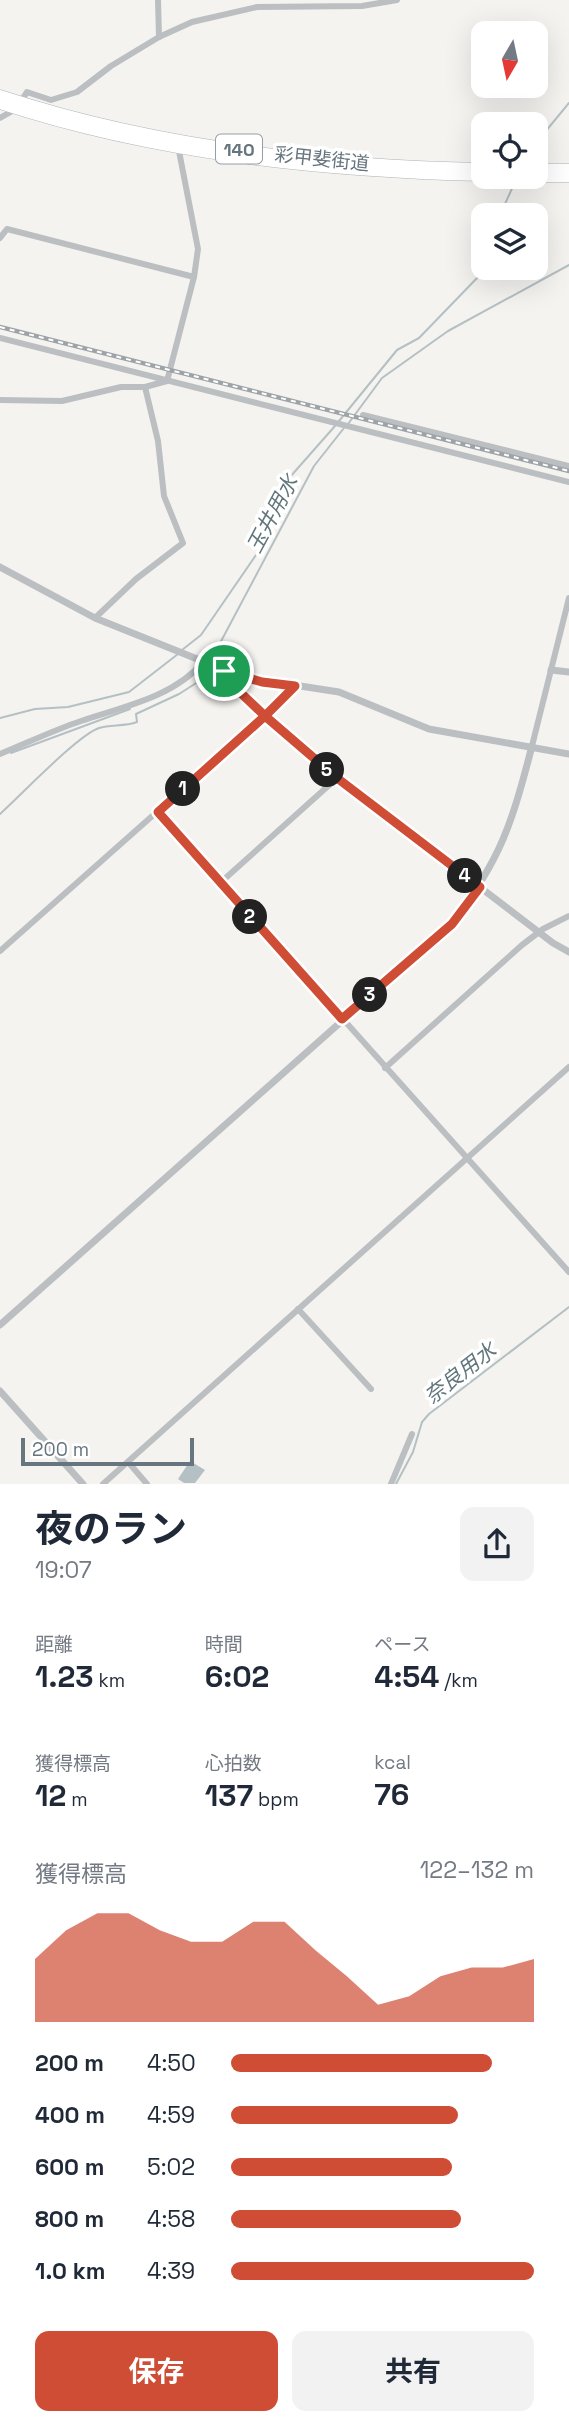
<!DOCTYPE html>
<html lang="ja">
<head>
<meta charset="utf-8">
<style>
	body { margin:0; font-family:"Space Grotesk","Noto Sans JP",sans-serif; background:#f2f2f3; color:#1f2937; height:100vh; display:flex; flex-direction:column; font-size:26px; white-space:nowrap }
	* { box-sizing:border-box; margin:0 }
	p { font-size:23px; color:#747a83 }
	.icon { flex:none; width:38px; height:38px; fill:none; stroke:currentColor; stroke-width:2; stroke-linecap:round; stroke-linejoin:round }
	.map { position:relative; height:1484px; overflow:hidden }
	.side { display:flex; flex-direction:column; background:#fff; flex:1 }
	.side>* { flex:none }
	.needle { width:46px; rotate:189deg }
	.fabs { position:absolute; left:471px; top:21px; display:grid; gap:14px }
	.fabs a { display:grid; place-items:center; width:77px; height:77px; border-radius:14px; background:#fff; box-shadow:0 7px 28px #0002; font-size:35px }
	.scale { position:absolute; left:21px; bottom:18px; width:173px; box-sizing:border-box; padding-left:7px; border:4px solid #66757e; border-top:0; font-size:19px; line-height:24px; white-space:nowrap; color:#66757e; -webkit-text-stroke:5px #fff; paint-order:stroke }
	.pin { position:absolute; display:grid; place-items:center; width:60px; height:60px; color:#fff; margin:-30px; border:4px solid #fff; border-radius:50%; box-shadow:0 2px 7px #0007 }
	.km { position:absolute; width:35px; height:35px; margin:-18px; border-radius:50%; background:#222; color:#fff; font-size:19px; line-height:35px; text-align:center }
	.round { display:grid; place-items:center; flex:none; width:74px; height:74px; border-radius:14px; background:#f2f2f3 }
	.overview { display:flex; align-items:center; justify-content:space-between; height:119px; padding:0 35px }
	h1 { font-size:38px; font-weight:700; line-height:52px }
	.figures { display:grid; grid-template-columns:repeat(3,1fr); gap:10px; height:119px; padding:7px 35px }
	.figures div { display:grid; align-content:center }
	.figures b { font-size:30px; font-weight:700 }
	.figures small { font-size:19px; font-weight:400 }
	.figures p { font-size:19px }
	.chart { height:196px; padding:14px 35px }
	.chart p { display:flex; justify-content:space-between }
	.chart svg { width:100%; height:126px; margin-top:7px; fill:#cf4c35; opacity:.7 }
	.button { display:flex; gap:14px; margin-top:auto; padding:14px 35px }
	.button a { flex:1; height:80px; border-radius:14px; background:#cf4c35; color:#fff; font-size:28px; font-weight:700; line-height:80px; text-align:center }
	.button a+a { background:#f2f2f3; color:#1f2937 }
	ul { padding:0 35px; list-style:none; font-size:23px }
	li { display:grid; grid-template-columns:112px 84px 1fr; align-items:center; height:52px }
	li i { height:18px; border-radius:9px; background:#cf4c35 }
	.map>svg:first-child { display:block }
	.water { fill:#b4c0c3 }
	.lines { fill:none; stroke-linecap:round; stroke-linejoin:round }
	.stream { stroke:#b4c0c3; stroke-width:2 }
	.trunk-casing { stroke:#afb2b5; stroke-width:11 }
	.minor { stroke:#bbbfc2; stroke-width:6 }
	.tertiary { stroke:#bbbfc2; stroke-width:7 }
	.trunk { stroke:#fff; stroke-width:10 }
	.rail-casing { stroke:#9da3a7; stroke-width:4.5 }
	.rail { stroke:#fff; stroke-width:2; stroke-dasharray:5; stroke-linecap:butt }
	.route-casing { stroke:#fff; stroke-width:14 }
	.route { stroke:#cf4c35; stroke-width:9 }
	.labels { text-anchor:middle; dominant-baseline:central; stroke-width:7; stroke-linejoin:round; paint-order:stroke }
	.shield { fill:#fff; stroke:#949ea5; stroke-width:2 }
	.shield-label { font-size:18px; font-weight:bold; fill:#66757e }
	.street-label { font-size:19px; fill:#66757e; stroke:#fff }
	.water-label { font-size:21px; font-style:italic; fill:#62777b; stroke:#fff }
</style>
</head>
<body>
<div class="map">
<svg width="569" height="1484" viewBox="0 0 569 1484">
	<rect width="100%" height="100%" fill="#f4f3f0"/>
	<polygon class="water" points="190,1461 205,1470 195,1483 184,1483 178,1479"/>
	<g class="lines">
		<g class="stream">
			<polyline points="536,143 569,103"/>
			<polyline points="500,215 514,184"/>
			<polyline points="339,421 397,350 419,338 479,276 493,268"/>
			<polyline points="348,424 382,378 448,331 569,265"/>
			<polyline points="182,650 201,635 256,555 290,477 335,426"/>
			<polyline points="210,662 314,466 344,428"/>
			<polyline points="194,675 207,667"/>
			<polyline points="0,718 35,709 68,707 129,692 178,654"/>
			<polyline points="11,753 130,709"/>
			<path d="M0 814C20 796 78 735 99 728 111 724 124 727 137 722L136 714 179 694 212 673 207 668"/>
			<polyline points="396,1484 413,1452 422,1422 429,1414 569,1307"/>
		</g>
		<g class="trunk-casing">
			<g id="trunk">
				<path d="M0 95C155 146 321 165 483 168"/>
				<path d="M0 104C155 155 321 172 483 176"/>
				<polyline points="536,169 569,169"/>
				<polyline points="499,177 569,177"/>
			</g>
		</g>
		<g class="minor">
			<polyline points="158,0 159,37"/>
			<polyline points="0,118 16,109 27,92 51,100 77,92 111,66 159,37 192,22 257,7 362,6 397,0"/>
			<polyline points="0,238 7,229 194,277"/>
			<polyline points="0,338 569,482"/>
			<polyline points="0,400 62,401 121,387 145,387 167,381 194,277 198,249 178,146"/>
			<polyline points="363,415 569,466"/>
			<polyline points="95,618 136,579 183,543 164,496 158,441 145,387"/>
			<polyline points="532,746 569,598"/>
			<path d="M0 754C27 743 54 730 81 721 122 707 174 697 203 662"/>
			<polyline points="158,812 569,1272"/>
			<polyline points="220,883 337,778"/>
			<polyline points="0,951 265,716"/>
			<polyline points="385,1068 522,945 543,929 569,916"/>
			<polyline points="298,1309 371,1389"/>
			<polyline points="128,1462 147,1484"/>
			<polyline points="103,1484 569,1067"/>
			<polyline points="391,1484 412,1434"/>
		</g>
		<g class="tertiary">
			<polyline points="0,567 95,618 242,677 339,692 429,729 569,754"/>
			<polyline points="551,670 569,672"/>
			<polyline points="224,671 223,676 337,778 553,943 569,952"/>
			<polyline points="265,716 295,686"/>
			<path d="M0 1325 451 924C501 860 512 823 532 746"/>
			<polyline points="0,1391 83,1484"/>
		</g>
		<use href="#trunk" class="trunk"/>
		<g class="rail-casing">
			<polyline id="rail" points="0,327 569,471"/>
		</g>
		<use href="#rail" class="rail"/>
	</g>
	<g class="lines">
		<g class="route-casing">
			<polyline id="route" points="224,671 223,676 265,716 158,812 342,1019 452,924 480,887 337,778 265,716 295,686 262,682 224,671"/>
		</g>
		<use href="#route" class="route"/>
	</g>
	<g class="labels">
		<rect class="shield" x="216" y="134.5" width="46" height="29" rx="5"/>
		<g class="shield-label">
			<text x="239" y="149">140</text>
		</g>
		<g class="street-label">
			<text transform="translate(322 159) rotate(6)">彩甲斐街道</text>
		</g>
		<g class="water-label">
			<text transform="translate(272 514) rotate(-62)">玉井用水</text>
			<text transform="translate(460 1373) rotate(-38)">奈良用水</text>
		</g>
	</g>
</svg>
<div class="fabs">
<a><svg class="needle" viewBox="-14 -14 28 28"><path d="M0-13l5 13h-10z" fill="#e53935"/><path d="M0 13l5-13h-10z" fill="#747a83"/></svg></a>
<a><svg class="icon" aria-label="locate" viewBox="0 0 24 24"><circle cx="12" cy="12" r="6"/><path d="M12 2v4M12 18v4M2 12h4M18 12h4"/></svg></a>
<a><svg class="icon" aria-label="layers" viewBox="0 0 24 24"><path d="M12 4l9 5-9 5-9-5zM3 14l9 5 9-5"/></svg></a>
</div>
<div class="scale">200 m</div>
<div class="pin" style="left:224px;top:671px;background:#1e9e55"><svg class="icon" aria-label="arrive" viewBox="0 0 24 24"><path d="M6 21V4h12l-3 4 3 4H6"/></svg></div>
<b class="km" style="left:183px;top:789px">1</b>
<b class="km" style="left:250px;top:917px">2</b>
<b class="km" style="left:370px;top:995px">3</b>
<b class="km" style="left:465px;top:876px">4</b>
<b class="km" style="left:327px;top:770px">5</b>
</div>
<section class="side">
<div class="overview"><div><h1>夜のラン</h1><p>19:07</p></div><a class="round"><svg class="icon" aria-label="share" viewBox="0 0 24 24"><path d="M12 15V3M7 8l5-5 5 5M5 13v7h14v-7"/></svg></a></div>
<div class="figures">
<div><p>距離</p><b>1.23<small> km</small></b></div>
<div><p>時間</p><b>6:02</b></div>
<div><p>ペース</p><b>4:54<small> /km</small></b></div>
</div>
<div class="figures">
<div><p>獲得標高</p><b>12<small> m</small></b></div>
<div><p>心拍数</p><b>137<small> bpm</small></b></div>
<div><p>kcal</p><b>76</b></div>
</div>
<div class="chart"><p><span>獲得標高</span>122–132 m</p>
<svg viewBox="0 0 160 44" preserveAspectRatio="none"><path d="M0 44V22L10 12L20 6L30 6L40 12L50 16L60 16L70 9L80 9L90 19L100 28L110 38L120 35L130 28L140 25L150 25L160 22V44z"/></svg>
</div>
<ul>
<li><b>200 m</b>4:50<i style="width:86%"></i></li>
<li><b>400 m</b>4:59<i style="width:75%"></i></li>
<li><b>600 m</b>5:02<i style="width:73%"></i></li>
<li><b>800 m</b>4:58<i style="width:76%"></i></li>
<li><b>1.0 km</b>4:39<i style="width:100%"></i></li>
</ul>
<div class="button"><a>保存</a><a>共有</a></div>
</section>
</body>
</html>
